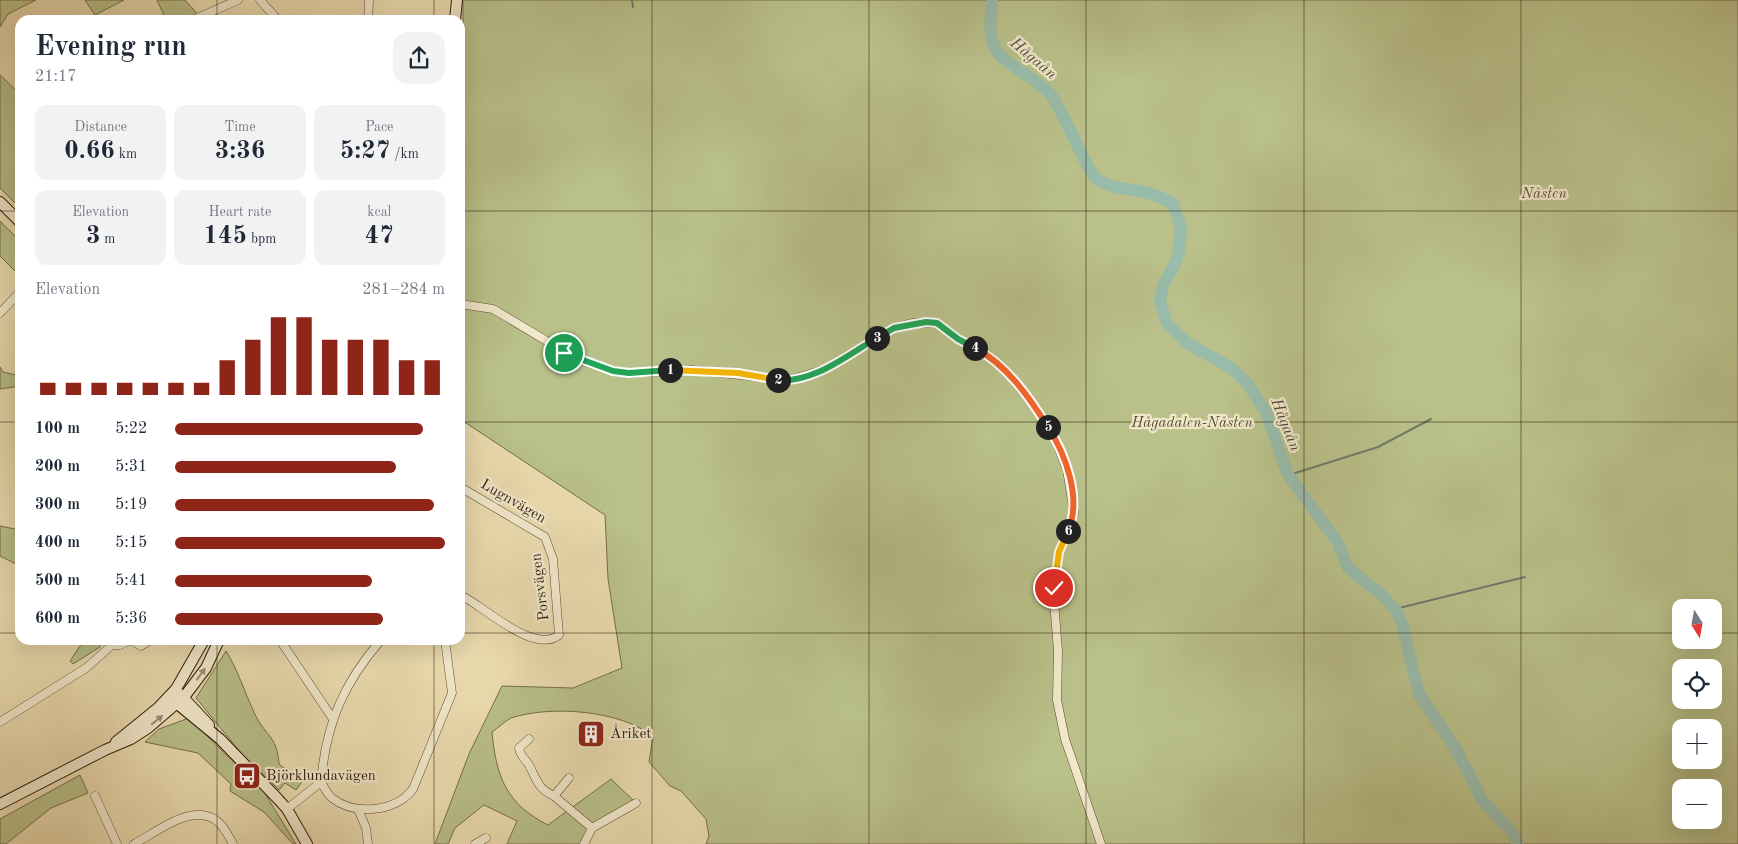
<!DOCTYPE html>
<html lang="en">
<head>
<meta charset="utf-8">
<style>
	body { margin:0; font-family:"Old Standard TT",serif; background:#f2f2f3; color:#1f2937; height:100vh; display:flex; flex-direction:column; font-size:19px; white-space:nowrap }
	* { box-sizing:border-box; margin:0 }
	p { font-size:16px; color:#747a83 }
	.icon { flex:none; width:28px; height:28px; fill:none; stroke:currentColor; stroke-width:2; stroke-linecap:round; stroke-linejoin:round }
	.map { position:relative; flex:1; overflow:hidden }
	.side { position:absolute; left:15px; top:15px; width:450px; height:630px; display:flex; flex-direction:column; background:#fff; border-radius:15px; box-shadow:0 5px 20px #0002 }
	.side>* { flex:none }
	.needle { width:32px; rotate:169deg }
	.fabs { position:absolute; left:1672px; top:599px; display:grid; gap:10px }
	.fabs a { display:grid; place-items:center; width:50px; height:50px; border-radius:10px; background:#fff; box-shadow:0 5px 20px #0002; font-size:25px }
	.pin { position:absolute; display:grid; place-items:center; width:42px; height:42px; color:#fff; margin:-21px; border:2px solid #fff; border-radius:50%; box-shadow:0 1px 5px #0007 }
	.km { position:absolute; width:25px; height:25px; margin:-12px; border-radius:50%; background:#222; color:#fff; font-size:14px; line-height:25px; text-align:center }
	.round { display:grid; place-items:center; flex:none; width:52px; height:52px; border-radius:15px; background:#f2f2f3 }
	.summary { display:flex; align-items:center; justify-content:space-between; height:85px; padding:0 20px }
	h1 { font-size:28px; font-weight:700; line-height:38px }
	.figures { display:grid; grid-template-columns:repeat(3,1fr); gap:8px; height:85px; padding:5px 20px }
	.figures div { display:grid; align-content:center; border-radius:12px; background:#f2f2f3; text-align:center }
	.figures b { font-size:25px; font-weight:700 }
	.figures small { font-size:14px; font-weight:400 }
	.figures p { font-size:14px }
	.chart { height:140px; padding:10px 20px }
	.chart p { display:flex; justify-content:space-between }
	.chart svg { width:100%; height:90px; margin-top:5px; stroke:#8f2418; stroke-width:6 }
	ul { padding:0 20px; list-style:none; font-size:16px }
	li { display:grid; grid-template-columns:80px 60px 1fr; align-items:center; height:38px }
	li i { height:12px; border-radius:6px; background:#8f2418 }
	.map>svg:first-child { display:block }
	.green { fill:#b9c089; stroke:#746e4a; fill-rule:evenodd }
	.lines { fill:none; stroke-linecap:round; stroke-linejoin:round }
	.stream { stroke:#6e7c6b; stroke-width:2 }
	.river { stroke:#98bbaa; stroke-width:12 }
	.street-casing { stroke:#5e4c35; stroke-width:9 }
	.secondary-casing { stroke:#2f1d0c; stroke-width:12 }
	.street { stroke:#f1e8cb; stroke-width:8 }
	.secondary { stroke:#f1e8cb; stroke-width:10 }
	.oneway { fill:#9a8d75 }
	.split-1-casing { stroke:#fff; stroke-width:10 }
	.split-2-casing { stroke:#fff; stroke-width:10 }
	.split-3-casing { stroke:#fff; stroke-width:10 }
	.split-4-casing { stroke:#fff; stroke-width:10 }
	.split-5-casing { stroke:#fff; stroke-width:10 }
	.split-6-casing { stroke:#fff; stroke-width:10 }
	.split-7-casing { stroke:#fff; stroke-width:10 }
	.split-1 { stroke:#22a559; stroke-width:6 }
	.split-2 { stroke:#f5b400; stroke-width:6 }
	.split-3 { stroke:#22a559; stroke-width:6 }
	.split-4 { stroke:#22a559; stroke-width:6 }
	.split-5 { stroke:#f0652b; stroke-width:6 }
	.split-6 { stroke:#f0652b; stroke-width:6 }
	.split-7 { stroke:#f5b400; stroke-width:6 }
	.grid { fill:none; stroke:#2f1d0c; stroke-width:1; stroke-opacity:0.55 }
	.labels { text-anchor:middle; dominant-baseline:central; stroke-width:4.5; stroke-linejoin:round; paint-order:stroke }
	.park-label { font-size:15px; font-style:italic; fill:#584e32; stroke:#f1e8cb }
	.street-label { font-size:15px; fill:#2f1d0c; stroke:#f1e8cb }
	.poi-label { font-size:15px; fill:#2f1d0c; stroke:#f1e8cb; text-anchor:start }
	.water-label { font-size:16px; font-style:italic; fill:#4e4c3b; stroke:#f1e8cb }
</style>
</head>
<body>
<div class="map">
<svg width="1738" height="844" viewBox="0 0 1738 844">
	<rect width="100%" height="100%" fill="#eadbaf"/>
	<filter id="stains"><feTurbulence type="fractalNoise" baseFrequency=".004" numOctaves="4"/><feColorMatrix values="0 0 0 0 .2 0 0 0 0 .09 0 0 0 0 .02 0 0 0 .5 -.17"/></filter>
	<radialGradient id="worn" r=".72"><stop offset=".6" stop-color="#630" stop-opacity="0"/><stop offset="1" stop-color="#630" stop-opacity=".3"/></radialGradient>
	<g class="green">
		<polygon points="0,0 36,0 8,14 0,27"/>
		<polygon points="85,0 124,0 95,15"/>
		<polygon points="157,0 185,0 200,17 193,20 166,20"/>
		<path d="M463 0H1738V844H706L709 836 706 819 681 791 670 786 649 762 653 737C622 710 550 705 511 718 505 721 498 728 492 732 496 776 506 804 548 825L611 779 636 803 592 828 584 844H507L517 821 484 805 455 828 448 844H435L469 754 502 686 573 688 622 668 608 579 605 515 460 419V39L463 28ZM1681 608H1714V640H1681ZM1681 668H1714V700H1681ZM1681 728H1714V760H1681ZM1681 788H1714V820H1681Z"/>
		<polygon points="0,75 20,94 20,208 0,188"/>
		<polygon points="0,221 20,241 20,276 0,256"/>
		<polygon points="0,367 3,372 20,376 20,386 0,389"/>
		<polygon points="0,526 20,530 20,566 0,556"/>
		<polygon points="84,640 100,640 100,647 73,664 70,661"/>
		<path d="M226 651C238 670 244 691 254 712 264 736 277 734 279 764L302 782 296 790 285 783 279 790 241 753 196 698Z"/>
		<polygon points="189,718 264,792 296,844 293,844 264,812 230,791 231,784 198,753 145,742 159,729"/>
		<polygon points="80,775 88,793 51,808 6,844 0,844 0,819"/>
	</g>
	<g class="lines">
		<g class="stream">
			<polyline points="632,0 633,7"/>
			<polyline points="1289,475 1378,447 1431,419"/>
			<polyline points="1395,609 1525,577"/>
		</g>
		<path class="river" d="M992 0C991 14 988 33 994 46 1001 64 1037 77 1051 95 1064 112 1087 172 1097 179 1112 190 1131 188 1148 193 1156 195 1165 200 1173 203L1181 229 1179 251 1174 266 1163 285 1160 302 1167 323 1187 343 1230 367 1247 383 1266 412 1287 473 1338 543 1348 568 1380 593 1395 609 1402 623 1419 694 1457 751 1482 800 1511 831 1518 844"/>
		<g class="street-casing">
			<g id="street">
				<polyline points="260,0 278,20"/>
				<polyline points="193,20 238,0"/>
				<polyline points="368,20 369,0"/>
				<polyline points="460,304 493,309 577,359 613,371 629,373 692,370 789,380 823,370 894,328 912,323 937,323 958,339 988,355 1008,373 1036,408 1054,436 1067,469 1074,513 1059,552 1053,589 1058,651 1057,700 1065,739 1101,844"/>
				<polyline points="0,313 20,292"/>
				<path d="M460 487 545 537 553 559 559 635C535 655 484 607 464 597L460 598"/>
				<polyline points="280,640 333,719"/>
				<polyline points="0,722 86,668 112,645 120,645 131,640 141,646 150,640"/>
				<path d="M529 739 519 748C520 756 525 759 529 765 537 780 538 789 554 796"/>
				<polyline points="569,778 554,796 592,828"/>
				<path d="M321 782C326 724 343 684 381 640"/>
				<polyline points="95,796 117,844"/>
				<path d="M287 809 321 782C324 787 327 794 332 798 355 816 396 812 413 789L452 693 445 640"/>
				<polyline points="358,809 366,828 368,844"/>
				<path d="M134 844C157 832 192 802 217 821 224 826 229 837 233 844"/>
				<polyline points="475,844 486,838"/>
				<polyline points="584,844 592,828 636,803"/>
			</g>
		</g>
		<g class="secondary-casing">
			<g id="secondary">
				<polyline points="455,20 457,0"/>
				<polyline points="0,202 20,222"/>
				<polyline points="180,694 209,725"/>
				<polyline points="169,697 220,739 277,798 287,809 307,844"/>
				<polyline points="116,742 158,708 176,689 204,640"/>
				<polyline points="0,804 105,750 131,739 148,728 184,697 206,668 219,640"/>
			</g>
		</g>
		<use href="#street" class="street"/>
		<use href="#secondary" class="secondary"/>
	</g>
	<defs><path id="oneway-solid" d="M-6-.8H1V-3.2L6.5 0L1 3.2V.8H-6Z" transform="scale(1.25)"/></defs>
	<g class="oneway">
		<use href="#oneway-solid" transform="translate(201 674) rotate(-54)"/>
		<use href="#oneway-solid" transform="translate(157 720) rotate(-39)"/>
	</g>
	<g class="lines">
		<g class="split-1-casing">
			<polyline id="split-1" points="564,353 613,371 629,373 670,370"/>
		</g>
		<g class="split-2-casing">
			<polyline id="split-2" points="670,370 738,373 778,380"/>
		</g>
		<g class="split-3-casing">
			<path id="split-3" d="M778 380C814 383 847 355 877 338"/>
		</g>
		<g class="split-4-casing">
			<polyline id="split-4" points="877,338 894,328 926,322 937,323 958,339 975,348"/>
		</g>
		<g class="split-5-casing">
			<path id="split-5" d="M975 348C1007 365 1029 397 1048 427"/>
		</g>
		<g class="split-6-casing">
			<path id="split-6" d="M1048 427C1066 455 1082 499 1068 531"/>
		</g>
		<g class="split-7-casing">
			<polyline id="split-7" points="1054,588 1059,552 1068,531"/>
		</g>
		<use href="#split-1" class="split-1"/>
		<use href="#split-2" class="split-2"/>
		<use href="#split-3" class="split-3"/>
		<use href="#split-4" class="split-4"/>
		<use href="#split-5" class="split-5"/>
		<use href="#split-6" class="split-6"/>
		<use href="#split-7" class="split-7"/>
	</g>
	<path class="grid" d="M217 0V20M434 0V20M652 0V844M869 0V844M1086 0V844M1304 0V844M1521 0V844M0 211H20M460 211H1738M0 422H20M460 422H1738M0 633H20M460 633H1681M1714 633H1738M217 640V844M434 640V844"/>
	<defs>
		<g id="building-square" transform="scale(1.4375)"><rect x="-9" y="-9" width="18" height="18" rx="4" fill="#8f2418" stroke="#f1e8cb"/><path d="M-4-6H4V6H1V3H-1V6H-4ZM-2.5-4.3h1.7v1.8h-1.7ZM.8-4.3h1.7v1.8H.8ZM-2.5-1h1.7V.8h-1.7ZM.8-1h1.7V.8H.8Z" fill="#fff"/></g>
		<g id="bus-square" transform="scale(1.4375)"><rect x="-9" y="-9" width="18" height="18" rx="4" fill="#8f2418" stroke="#f1e8cb"/><path d="M-5-6H5V4H4V6H2V4H-2V6H-4V4H-5ZM-3.5-4V0h7V-4ZM-3.5 1.2v1.5H-2V1.2ZM2 1.2v1.5H3.5V1.2Z" fill="#fff"/></g>
	</defs>
	<g fill-rule="evenodd">
		<use href="#building-square" x="591" y="734"/>
		<use href="#bus-square" x="247" y="776"/>
	</g>
	<g class="labels">
		<g class="park-label">
			<text x="1544" y="194">Nåsten</text>
			<text x="1192" y="423">Hågadalen-Nåsten</text>
		</g>
		<g class="street-label">
			<text transform="translate(513 502) rotate(30)">Lugnvägen</text>
			<text transform="translate(541 587) rotate(-97)">Porsvägen</text>
		</g>
		<g class="poi-label">
			<text x="610" y="734">Åriket</text>
			<text x="266" y="776">Björklundavägen</text>
		</g>
		<g class="water-label">
			<text transform="translate(1033 59) rotate(40)">Hågaån</text>
			<text transform="translate(1285 425) rotate(68)">Hågaån</text>
		</g>
	</g>
	<rect width="100%" height="100%" filter="url(#stains)"/>
	<rect width="100%" height="100%" fill="url(#worn)"/>
</svg>
<div class="fabs">
<a><svg class="needle" viewBox="-14 -14 28 28"><path d="M0-13l5 13h-10z" fill="#e53935"/><path d="M0 13l5-13h-10z" fill="#747a83"/></svg></a>
<a><svg class="icon" aria-label="locate" viewBox="0 0 24 24"><circle cx="12" cy="12" r="6"/><path d="M12 2v4M12 18v4M2 12h4M18 12h4"/></svg></a>
<a>+</a>
<a>−</a>
</div>
<div class="pin" style="left:564px;top:353px;background:#1e9e55"><svg class="icon" aria-label="arrive" viewBox="0 0 24 24"><path d="M6 21V4h12l-3 4 3 4H6"/></svg></div>
<div class="pin" style="left:1054px;top:588px;background:#d93025"><svg class="icon" aria-label="check" viewBox="0 0 24 24"><path d="M5 12l5 5 9-10"/></svg></div>
<b class="km" style="left:670px;top:370px">1</b>
<b class="km" style="left:778px;top:380px">2</b>
<b class="km" style="left:877px;top:338px">3</b>
<b class="km" style="left:975px;top:348px">4</b>
<b class="km" style="left:1048px;top:427px">5</b>
<b class="km" style="left:1068px;top:531px">6</b>
<section class="side">
<div class="summary"><div><h1>Evening run</h1><p>21:17</p></div><a class="round"><svg class="icon" aria-label="share" viewBox="0 0 24 24"><path d="M12 15V3M7 8l5-5 5 5M5 13v7h14v-7"/></svg></a></div>
<div class="figures">
<div><p>Distance</p><b>0.66<small> km</small></b></div>
<div><p>Time</p><b>3:36</b></div>
<div><p>Pace</p><b>5:27<small> /km</small></b></div>
</div>
<div class="figures">
<div><p>Elevation</p><b>3<small> m</small></b></div>
<div><p>Heart rate</p><b>145<small> bpm</small></b></div>
<div><p>kcal</p><b>47</b></div>
</div>
<div class="chart"><p><span>Elevation</span>281–284 m</p>
<svg viewBox="0 0 160 44" preserveAspectRatio="none"><path d="M5 44V38M15 44V38M25 44V38M35 44V38M45 44V38M55 44V38M65 44V38M75 44V27M85 44V17M95 44V6M105 44V6M115 44V17M125 44V17M135 44V17M145 44V27M155 44V27"/></svg>
</div>
<ul>
<li><b>100 m</b>5:22<i style="width:92%"></i></li>
<li><b>200 m</b>5:31<i style="width:82%"></i></li>
<li><b>300 m</b>5:19<i style="width:96%"></i></li>
<li><b>400 m</b>5:15<i style="width:100%"></i></li>
<li><b>500 m</b>5:41<i style="width:73%"></i></li>
<li><b>600 m</b>5:36<i style="width:77%"></i></li>
</ul>
</section>
</div>
</body>
</html>
